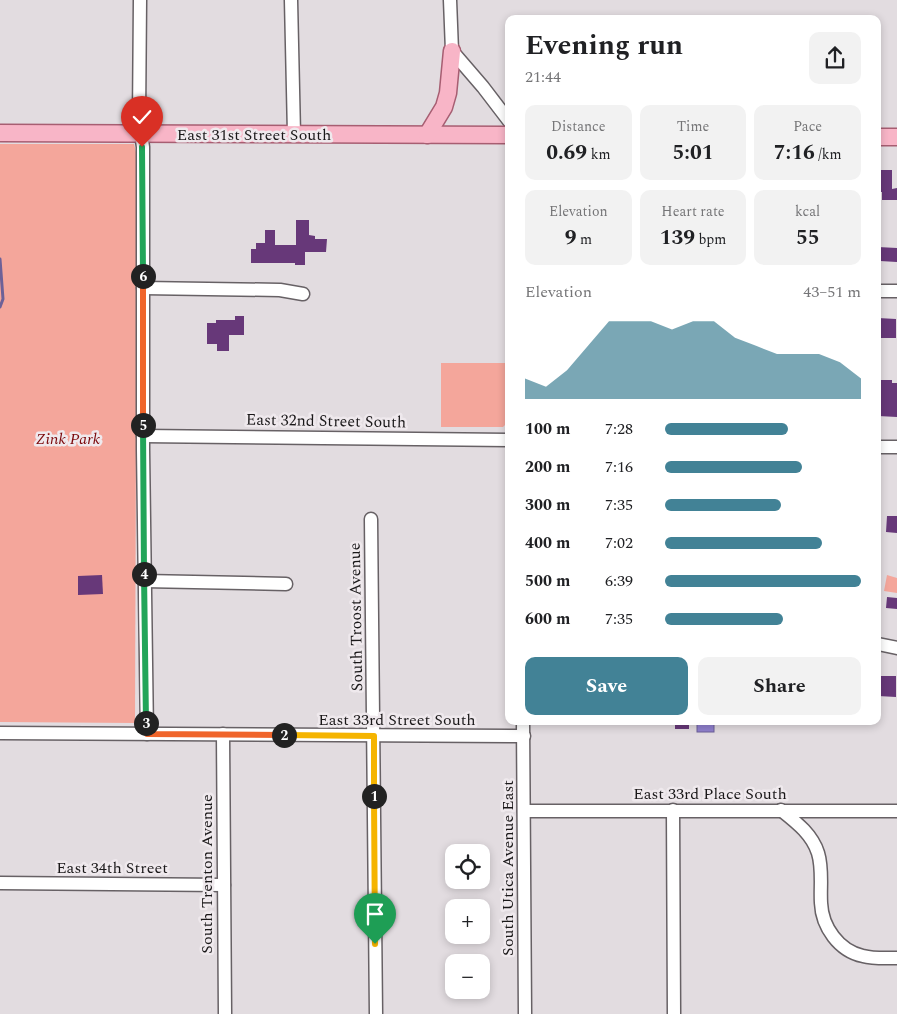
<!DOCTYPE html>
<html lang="en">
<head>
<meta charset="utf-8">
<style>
	body { margin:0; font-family:Spectral,serif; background:#f2f2f2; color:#202124; height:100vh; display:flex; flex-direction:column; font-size:19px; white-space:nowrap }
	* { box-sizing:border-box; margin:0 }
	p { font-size:16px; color:#757577 }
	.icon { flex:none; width:28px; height:28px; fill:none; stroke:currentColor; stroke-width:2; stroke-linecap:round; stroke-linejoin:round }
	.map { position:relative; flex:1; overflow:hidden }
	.details { position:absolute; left:505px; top:15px; width:376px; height:710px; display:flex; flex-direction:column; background:#fff; border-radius:10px; box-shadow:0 2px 8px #0003 }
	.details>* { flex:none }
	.controls { position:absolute; left:445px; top:844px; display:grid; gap:10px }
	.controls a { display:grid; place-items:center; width:45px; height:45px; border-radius:10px; background:#fff; box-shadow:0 2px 8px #0003; font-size:25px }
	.pin { position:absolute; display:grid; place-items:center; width:42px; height:42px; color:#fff; margin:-51px -21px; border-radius:50% 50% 50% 0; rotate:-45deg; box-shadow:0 0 5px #0007 }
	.pin .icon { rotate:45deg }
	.km { position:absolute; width:25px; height:25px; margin:-12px; border-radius:50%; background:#222; color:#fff; font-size:14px; line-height:25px; text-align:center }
	.round { display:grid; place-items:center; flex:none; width:52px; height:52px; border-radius:10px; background:#f2f2f2 }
	.headline { display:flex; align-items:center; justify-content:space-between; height:85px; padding:0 20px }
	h1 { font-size:28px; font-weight:700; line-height:38px }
	.stats { display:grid; grid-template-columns:repeat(3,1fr); gap:8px; height:85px; padding:5px 20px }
	.stats div { display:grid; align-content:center; border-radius:10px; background:#f2f2f2; text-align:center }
	.stats b { font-size:21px; font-weight:700 }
	.stats small { font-size:14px; font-weight:400 }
	.stats p { font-size:14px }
	.chart { height:140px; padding:10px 20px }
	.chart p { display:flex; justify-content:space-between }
	.chart svg { width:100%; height:90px; margin-top:5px; fill:#428296; opacity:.7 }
	.button { display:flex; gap:10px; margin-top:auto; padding:10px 20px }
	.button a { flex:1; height:58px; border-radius:10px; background:#428296; color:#fff; font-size:20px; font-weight:700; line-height:58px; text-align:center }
	.button a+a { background:#f2f2f2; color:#202124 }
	ul { padding:0 20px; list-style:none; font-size:16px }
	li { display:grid; grid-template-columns:80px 60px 1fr; align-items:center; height:38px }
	li i { height:12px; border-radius:6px; background:#428296 }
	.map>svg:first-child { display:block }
	.green { fill:#f4a69b }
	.water { fill:#9080ce; stroke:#6d6198 }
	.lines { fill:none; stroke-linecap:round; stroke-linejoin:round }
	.stream { stroke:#6d6198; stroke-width:3 }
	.building { fill:#673879 }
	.minor-casing { stroke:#676165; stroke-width:15 }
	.major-casing { stroke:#a75e72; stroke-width:19 }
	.minor { stroke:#fff; stroke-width:12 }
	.major { stroke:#f8b5c7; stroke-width:16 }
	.split-1-casing { stroke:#fff; stroke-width:10 }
	.split-2-casing { stroke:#fff; stroke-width:10 }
	.split-3-casing { stroke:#fff; stroke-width:10 }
	.split-4-casing { stroke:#fff; stroke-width:10 }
	.split-5-casing { stroke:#fff; stroke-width:10 }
	.split-6-casing { stroke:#fff; stroke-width:10 }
	.split-7-casing { stroke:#fff; stroke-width:10 }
	.split-1 { stroke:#f5b400; stroke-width:6 }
	.split-2 { stroke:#f5b400; stroke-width:6 }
	.split-3 { stroke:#f0652b; stroke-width:6 }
	.split-4 { stroke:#22a559; stroke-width:6 }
	.split-5 { stroke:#22a559; stroke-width:6 }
	.split-6 { stroke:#f0652b; stroke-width:6 }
	.split-7 { stroke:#22a559; stroke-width:6 }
	.labels { text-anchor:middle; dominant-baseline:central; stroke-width:5; stroke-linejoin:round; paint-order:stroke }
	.street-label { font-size:16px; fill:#1a1819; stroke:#efe9ed }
	.park-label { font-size:16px; font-style:italic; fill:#7b080b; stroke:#efe9ed }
</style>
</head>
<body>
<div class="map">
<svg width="897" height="1014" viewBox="0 0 897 1014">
	<rect width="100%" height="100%" fill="#e2dce0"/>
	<g class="green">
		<polygon points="0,144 134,144 137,156 135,723 0,722"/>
		<polygon points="441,363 506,363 507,423 503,427 441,427"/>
		<polygon points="887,575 897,578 897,593 884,591"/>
	</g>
	<rect class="water" x="697" y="724" width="17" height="8"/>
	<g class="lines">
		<polyline class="stream" points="0,259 3,299 0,307"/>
	</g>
	<g class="building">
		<polygon points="878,170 892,170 892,189 897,188 897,200 882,200 882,192 878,192"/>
		<polygon points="296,220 309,220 309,235 315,236 315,239 327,239 326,252 305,252 305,265 295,265 295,263 251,263 251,249 256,249 256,243 265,243 265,230 275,230 275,245 296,245"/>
		<polygon points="878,247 897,248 897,262 880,261 880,258 878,258"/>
		<polygon points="235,316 244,316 244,335 229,335 229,351 217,351 217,344 207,344 207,323 216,323 216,320 235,320"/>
		<polygon points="878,318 896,319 896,338 878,338"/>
		<polygon points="878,380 892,380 892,383 897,383 897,417 878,416"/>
		<polygon points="887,516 897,516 897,533 886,532"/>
		<polygon points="102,575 103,594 78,595 78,576"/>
		<polygon points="887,597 897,598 897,609 886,608"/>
		<polygon points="878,676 896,676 896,697 878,696"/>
		<rect x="675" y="721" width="14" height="8"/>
	</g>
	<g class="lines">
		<g class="minor-casing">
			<g id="minor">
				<polyline points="140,0 139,119 143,147 143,450 147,734"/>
				<polyline points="291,0 294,134"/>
				<polyline points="450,0 452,51 483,87 509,121"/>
				<polyline points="143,288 280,290 303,294"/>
				<polyline points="878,291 897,291"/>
				<polyline points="143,436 509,440"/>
				<polyline points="878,447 897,447"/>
				<polyline points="371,519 376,1014"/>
				<polyline points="144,581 286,584"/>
				<polyline points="878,644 897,648"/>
				<polyline points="523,721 525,1014"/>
				<polyline points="0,733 524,736"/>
				<polyline points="223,734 225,1014"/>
				<polyline points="673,810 674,1014"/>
				<path d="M781 810C796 822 812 834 818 853 823 869 820 887 821 903 822 927 839 951 863 956 874 959 886 958 897 958"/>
				<polyline points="524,811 897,811"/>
				<polyline points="0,883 224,885"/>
			</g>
		</g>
		<g class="major-casing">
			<g id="major">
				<polyline points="0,133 509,135"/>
				<polyline points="427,135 444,107 448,93 452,51"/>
				<polyline points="878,137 897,137"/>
			</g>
		</g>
		<use href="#minor" class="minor"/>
		<use href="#major" class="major"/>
	</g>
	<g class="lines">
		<g class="split-1-casing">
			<polyline id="split-1" points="374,796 375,944"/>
		</g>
		<g class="split-2-casing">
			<polyline id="split-2" points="284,735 374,736 374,796"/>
		</g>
		<g class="split-3-casing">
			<polyline id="split-3" points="146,723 147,734 284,735"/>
		</g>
		<g class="split-4-casing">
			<polyline id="split-4" points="144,574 146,723"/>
		</g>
		<g class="split-5-casing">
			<polyline id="split-5" points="143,425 144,574"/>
		</g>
		<g class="split-6-casing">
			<polyline id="split-6" points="143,425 143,276"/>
		</g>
		<g class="split-7-casing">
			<polyline id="split-7" points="142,147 143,276"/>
		</g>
		<use href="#split-1" class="split-1"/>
		<use href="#split-2" class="split-2"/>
		<use href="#split-3" class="split-3"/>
		<use href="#split-4" class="split-4"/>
		<use href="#split-5" class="split-5"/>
		<use href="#split-6" class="split-6"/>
		<use href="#split-7" class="split-7"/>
	</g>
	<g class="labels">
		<g class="street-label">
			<text x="254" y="135">East 31st Street South</text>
			<text transform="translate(326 421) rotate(1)">East 32nd Street South</text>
			<text transform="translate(356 617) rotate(-91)">South Troost Avenue</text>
			<text x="397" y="720">East 33rd Street South</text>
			<text x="710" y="794">East 33rd Place South</text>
			<text x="112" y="868">East 34th Street</text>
			<text transform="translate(508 868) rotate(-90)">South Utica Avenue East</text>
			<text transform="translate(207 874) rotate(-90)">South Trenton Avenue</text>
		</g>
		<g class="park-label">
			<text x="68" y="439">Zink Park</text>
		</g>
	</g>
</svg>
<div class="controls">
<a><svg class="icon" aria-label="locate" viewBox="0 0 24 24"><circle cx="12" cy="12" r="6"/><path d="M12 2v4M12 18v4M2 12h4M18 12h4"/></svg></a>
<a>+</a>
<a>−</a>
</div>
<div class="pin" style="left:375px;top:944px;background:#1e9e55"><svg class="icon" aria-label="arrive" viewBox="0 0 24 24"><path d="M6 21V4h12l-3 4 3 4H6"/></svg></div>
<div class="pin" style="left:142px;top:147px;background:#d93025"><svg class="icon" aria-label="check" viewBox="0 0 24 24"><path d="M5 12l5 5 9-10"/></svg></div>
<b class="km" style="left:374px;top:796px">1</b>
<b class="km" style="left:284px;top:735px">2</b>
<b class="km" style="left:146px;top:723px">3</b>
<b class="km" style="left:144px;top:574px">4</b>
<b class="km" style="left:143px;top:425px">5</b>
<b class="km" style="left:143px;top:276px">6</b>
<section class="details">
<div class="headline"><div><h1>Evening run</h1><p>21:44</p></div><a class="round"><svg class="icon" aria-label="share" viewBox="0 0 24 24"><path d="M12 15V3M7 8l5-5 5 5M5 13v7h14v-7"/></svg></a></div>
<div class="stats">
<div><p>Distance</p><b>0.69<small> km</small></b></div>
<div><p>Time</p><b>5:01</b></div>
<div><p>Pace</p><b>7:16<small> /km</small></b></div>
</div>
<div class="stats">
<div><p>Elevation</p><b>9<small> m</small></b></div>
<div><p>Heart rate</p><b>139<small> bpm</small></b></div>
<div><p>kcal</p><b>55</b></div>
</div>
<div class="chart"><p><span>Elevation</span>43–51 m</p>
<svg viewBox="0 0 160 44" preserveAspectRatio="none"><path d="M0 44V34L10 38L20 30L30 18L40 6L50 6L60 6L70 10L80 6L90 6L100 14L110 18L120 22L130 22L140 22L150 26L160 34V44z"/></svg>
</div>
<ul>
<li><b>100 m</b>7:28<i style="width:63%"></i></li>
<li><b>200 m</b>7:16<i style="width:70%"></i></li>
<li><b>300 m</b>7:35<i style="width:59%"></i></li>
<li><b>400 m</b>7:02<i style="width:80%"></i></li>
<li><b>500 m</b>6:39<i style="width:100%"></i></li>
<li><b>600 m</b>7:35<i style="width:60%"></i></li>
</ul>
<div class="button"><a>Save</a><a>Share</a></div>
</section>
</div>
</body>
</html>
